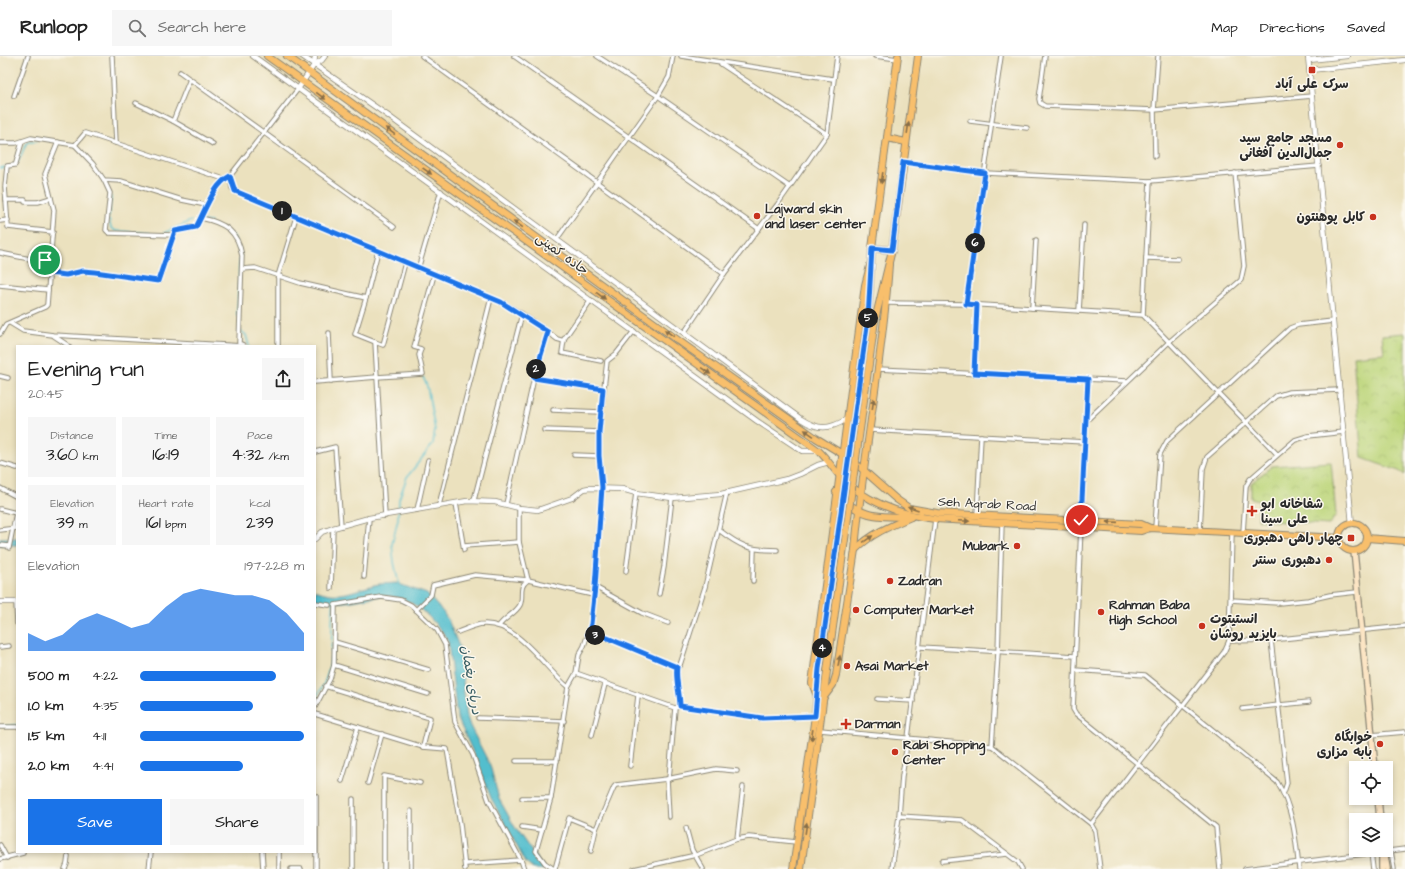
<!DOCTYPE html>
<html lang="en">
<head>
<meta charset="utf-8">
<style>
	body { margin:0; font-family:"Architects Daughter","Playpen Sans Arabic",sans-serif; background:#f6f6f6; color:#222; height:100vh; display:flex; flex-direction:column; font-size:15px; white-space:nowrap }
	* { box-sizing:border-box; margin:0 }
	p { font-size:13px; color:#767676 }
	.icon { flex:none; width:22px; height:22px; fill:none; stroke:currentColor; stroke-width:2; stroke-linecap:round; stroke-linejoin:round }
	.map { position:relative; flex:1; overflow:hidden }
	.side { position:absolute; left:16px; top:289px; width:300px; height:508px; display:flex; flex-direction:column; background:#fff; border-radius:0px; box-shadow:0 2px 6px #0003 }
	.side>* { flex:none }
	.controls { position:absolute; left:1349px; top:705px; display:grid; gap:8px }
	.controls a { display:grid; place-items:center; width:44px; height:44px; border-radius:0px; background:#fff; box-shadow:0 2px 6px #0003; font-size:20px }
	.pin { position:absolute; display:grid; place-items:center; width:34px; height:34px; color:#fff; margin:-17px; border:2px solid #fff; border-radius:50%; box-shadow:0 1px 4px #0007 }
	.km { position:absolute; width:20px; height:20px; margin:-10px; border-radius:50%; background:#222; color:#fff; font-size:11px; line-height:20px; text-align:center }
	.round { display:grid; place-items:center; flex:none; width:42px; height:42px; border-radius:0px; background:#f6f6f6 }
	.head { display:flex; align-items:center; justify-content:space-between; height:68px; padding:0 12px }
	h1 { font-size:22px; font-weight:600; line-height:30px }
	.metrics { display:grid; grid-template-columns:repeat(3,1fr); gap:6px; height:68px; padding:4px 12px }
	.metrics div { display:grid; align-content:center; border-radius:0px; background:#f6f6f6; text-align:center }
	.metrics b { font-size:17px; font-weight:600 }
	.metrics small { font-size:11px; font-weight:400 }
	.metrics p { font-size:11px }
	.chart { height:112px; padding:8px 12px }
	.chart p { display:flex; justify-content:space-between }
	.chart svg { width:100%; height:72px; margin-top:4px; fill:#1a73e8; opacity:.7 }
	.button { display:flex; gap:8px; margin-top:auto; padding:8px 12px }
	.button a { flex:1; height:46px; border-radius:0px; background:#1a73e8; color:#fff; font-size:16px; font-weight:600; line-height:46px; text-align:center }
	.button a+a { background:#f6f6f6; color:#222 }
	ul { padding:0 12px; list-style:none; font-size:13px }
	li { display:grid; grid-template-columns:64px 48px 1fr; align-items:center; height:30px }
	li i { height:10px; border-radius:5px; background:#1a73e8 }
	header { display:flex; align-items:center; gap:24px; box-sizing:border-box; height:56px; padding:0 20px; background:#fff; border-bottom:1px solid #e0e0e0 }
	header strong { font-size:19px }
	nav { display:flex; gap:22px; margin-inline-start:auto; font-size:14px }
	.search { width:280px; height:36px; background:#f6f6f6; display:flex; align-items:center; gap:10px; box-sizing:border-box; padding:0 14px; border-radius:0px; color:#767676; font-size:15px }
	.map>svg:first-child { display:block }
	.park { fill:url(#park-crowns); stroke:#748053 }
	.water { fill:#52becd; stroke:#3e747c }
	.lines { fill:none; stroke-linecap:round; stroke-linejoin:round }
	.stream { stroke:#52becd; stroke-width:1.5 }
	.minor-casing { stroke:#8b8674; stroke-width:5.5 }
	.tertiary-casing { stroke:#8b8674; stroke-width:6 }
	.secondary-casing { stroke:#8b8674; stroke-width:8 }
	.primary-casing { stroke:#8b8674; stroke-width:8 }
	.trunk-casing { stroke:#8b8674; stroke-width:8 }
	.minor { stroke:#fff; stroke-width:3.5 }
	.tertiary { stroke:#fff; stroke-width:4.5 }
	.secondary { stroke:#fce5c4; stroke-width:5.5 }
	.primary { stroke:#f8bf6c; stroke-width:6 }
	.trunk { stroke:#f8bf6c; stroke-width:6 }
	.primary-bridge-casing { stroke:#8b8674; stroke-width:8; stroke-linecap:butt }
	.primary-bridge { stroke:#f8bf6c; stroke-width:6 }
	.oneway { fill:#876e48 }
	.route-casing { stroke:#fff; stroke-width:8 }
	.route { stroke:#1a73e8; stroke-width:5 }
	.poi-dot { fill:#c8321e; stroke:#fbf7ec; stroke-width:1.5 }
	.labels { text-anchor:middle; dominant-baseline:central; stroke-width:3; stroke-linejoin:round; paint-order:stroke }
	.poi-label { font-size:13px; font-weight:bold; fill:#2b2b2b; stroke:#fbf7ec; text-anchor:start }
	.street-label { font-size:13px; fill:#2b2b2b; stroke:#fbf7ec }
	.water-label { font-size:14px; font-style:italic; fill:#395e64; stroke:#fbf7ec }
</style>
</head>
<body>
<header>
<strong>Runloop</strong>
<div class="search"><svg class="icon" aria-label="search" viewBox="0 0 24 24"><circle cx="10" cy="10" r="6"/><path d="M15 15l6 6"/></svg>Search here</div>
<nav><a>Map</a><a>Directions</a><a>Saved</a></nav>
</header>
<div class="map">
<svg width="1405" height="813" viewBox="0 0 1405 813">
	<defs>
		<pattern id="park-crowns" width="20" height="18" patternUnits="userSpaceOnUse"><rect width="20" height="18" fill="#bdd67b"/><path d="M2 6a3 3 0 1 1 6 0M12 15a3 3 0 1 1 6 0" fill="none" stroke="#a3b86a"/></pattern>
	</defs>
	<rect width="100%" height="100%" fill="#fbf7ec"/>
	<filter id="ink" filterUnits="userSpaceOnUse"><feTurbulence type="fractalNoise" baseFrequency=".025" numOctaves="2"/><feDisplacementMap in="SourceGraphic" scale="8" xChannelSelector="R" yChannelSelector="G"/><feConvolveMatrix kernelMatrix="1 2 1 2 8 2 1 2 1" color-interpolation-filters="sRGB"/></filter>
	<filter id="wash" filterUnits="userSpaceOnUse"><feTurbulence type="fractalNoise" baseFrequency=".012" numOctaves="4" result="noise"/><feDisplacementMap in="SourceGraphic" scale="16" xChannelSelector="R" yChannelSelector="G"/><feGaussianBlur stdDeviation="0.9" result="paint"/><feColorMatrix in="noise" values="0 0 0 0 0 0 0 0 0 0 0 0 0 0 0 0 0 1.4 0 .05"/><feComposite in="paint" operator="in"/></filter>
	<g filter="url(#wash)">
		<rect width="100%" height="100%" fill="#ebe1be"/>
		<g class="park">
			<polygon points="1405,277 1405,419 1399,415 1362,402 1353,300 1384,297 1382,279"/>
			<polygon points="1331,406 1336,459 1329,469 1258,464 1259,444 1251,442 1251,427 1272,410"/>
		</g>
		<g class="water">
			<rect x="0" y="482" width="17" height="7"/>
			<path d="M396 527 427 538 443 556 449 566 461 595 464 637 467 661 470 670 490 709 499 743 516 773 544 813H533L526 807 491 742 476 703 457 661 448 586C444 576 437 570 430 562 386 517 361 558 315 543V534C339 543 348 536 371 530 379 527 388 528 396 527Z"/>
		</g>
		<g class="lines">
			<g class="stream">
				<polyline points="18,106 26,88 28,85 37,85"/>
				<polyline points="0,112 6,111"/>
				<polyline points="109,161 111,141"/>
				<polyline points="109,164 111,172 116,175 150,177"/>
				<polyline points="201,165 211,166"/>
				<polyline points="164,177 191,165"/>
				<polyline points="233,179 240,198 237,260"/>
				<polyline points="241,275 246,279 249,290"/>
				<polyline points="399,529 394,506 392,488 398,463 399,443 407,421 433,388 435,374 427,330 423,321"/>
				<path d="M315 642C339 612 328 580 334 546"/>
				<polyline points="4,670 17,669"/>
			</g>
		</g>
	</g>
	<g filter="url(#ink)">
		<g class="lines">
			<g class="minor-casing">
				<g id="minor">
					<polyline points="112,0 116,87"/>
					<polyline points="422,0 724,218"/>
					<polyline points="514,0 759,173"/>
					<polyline points="597,0 658,40 790,131"/>
					<polyline points="681,0 833,23"/>
					<polyline points="875,0 898,3"/>
					<polyline points="1045,0 1039,43 1040,47 1045,50 1154,54 1312,40"/>
					<polyline points="721,8 827,78"/>
					<polyline points="180,16 394,171"/>
					<polyline points="14,40 28,0"/>
					<polyline points="136,47 173,65 213,88"/>
					<polyline points="173,65 190,23"/>
					<polyline points="970,65 1027,72"/>
					<polyline points="22,86 16,107 15,109 7,110 5,131 8,171 53,176"/>
					<polyline points="0,87 16,87 31,82 75,89 85,77 224,123"/>
					<polyline points="75,89 93,108 104,124 121,125 182,144 206,149"/>
					<polyline points="1155,100 1154,54 1158,0"/>
					<polyline points="903,106 985,117 1150,125 1319,110"/>
					<polyline points="230,120 232,132 235,135 501,246 522,258 474,444"/>
					<polyline points="104,124 110,137 106,174 109,177 173,179"/>
					<polyline points="6,144 25,144 25,146 38,146 51,142"/>
					<path d="M201 162C225 167 238 175 242 200L239 287 243 289"/>
					<polyline points="0,165 8,164"/>
					<polyline points="557,183 658,40 669,21 673,0"/>
					<polyline points="0,197 35,204 51,204"/>
					<polyline points="1146,202 1178,203"/>
					<polyline points="405,207 383,289 375,286 377,321 423,318 419,299 421,293 414,291 434,219"/>
					<polyline points="242,213 255,212 300,227 366,242 378,195"/>
					<polyline points="418,213 441,135"/>
					<path d="M49 217 66 219 83 215 95 216 158 225 175 175 196 171C204 156 214 128 230 120L298 33"/>
					<polyline points="0,229 48,234"/>
					<polyline points="366,242 355,278 375,286"/>
					<polyline points="591,244 564,283 562,297 601,305"/>
					<polyline points="886,247 966,248 1143,259 1277,398"/>
					<polyline points="966,248 1001,0"/>
					<polyline points="1032,252 1036,184"/>
					<polyline points="1079,255 1084,169"/>
					<polyline points="1143,259 1150,125"/>
					<polyline points="10,267 23,275 53,279 243,290"/>
					<polyline points="548,276 557,283 564,285"/>
					<polyline points="329,277 331,325"/>
					<polyline points="684,277 724,218 777,149 827,78 837,0"/>
					<polyline points="0,278 6,268 45,251 47,249 54,154 45,118 58,86"/>
					<polyline points="54,280 69,290"/>
					<polyline points="278,290 278,220 296,161"/>
					<polyline points="878,313 1127,325"/>
					<polyline points="974,317 977,249"/>
					<polyline points="0,320 8,322"/>
					<polyline points="534,322 603,333"/>
					<polyline points="315,326 377,321 385,460"/>
					<polyline points="553,354 600,356"/>
					<polyline points="1086,365 1170,285 1241,224 1244,210 1235,117"/>
					<polyline points="544,374 599,376"/>
					<polyline points="869,374 1085,386"/>
					<polyline points="315,396 335,391 341,470"/>
					<polyline points="574,399 599,400"/>
					<polyline points="0,407 17,412"/>
					<polyline points="0,432 17,441"/>
					<polyline points="456,447 464,494"/>
					<polyline points="506,448 534,322 548,276 522,258"/>
					<polyline points="439,449 491,242"/>
					<polyline points="519,452 519,486 528,524 593,539"/>
					<polyline points="0,453 16,457 9,492"/>
					<polyline points="417,454 428,404"/>
					<polyline points="977,459 981,380"/>
					<polyline points="1081,464 1088,323"/>
					<polyline points="1081,471 1073,653 1076,658 1216,771 1220,813"/>
					<polyline points="1155,472 1160,398 1167,385 1290,272 1298,269 1333,265"/>
					<polyline points="0,474 17,472"/>
					<path d="M719 474C741 491 749 494 777 494"/>
					<polyline points="1200,475 1203,413 1207,401 1276,340 1289,336 1340,334"/>
					<polyline points="1243,477 1246,430 1250,423 1295,384 1308,380 1344,376"/>
					<polyline points="0,489 9,490"/>
					<polyline points="464,490 519,486"/>
					<polyline points="626,515 636,437"/>
					<polyline points="364,521 369,462"/>
					<polyline points="753,525 754,494"/>
					<polyline points="595,531 642,557 668,567"/>
					<polyline points="331,532 333,472"/>
					<polyline points="659,538 664,511 672,442"/>
					<polyline points="1231,544 1279,547 1308,544 1330,539 1357,536"/>
					<polyline points="16,547 17,567"/>
					<polyline points="315,547 329,549"/>
					<polyline points="416,554 431,539 433,529 475,519 528,524"/>
					<path d="M499 570C504 562 516 557 520 549 524 541 518 531 527 525"/>
					<path d="M458 576C466 573 476 568 484 568 519 567 544 612 568 631"/>
					<polyline points="588,578 605,581 677,611"/>
					<polyline points="1271,584 1287,727 1284,736"/>
					<polyline points="1229,585 1271,584 1405,570"/>
					<polyline points="335,586 429,614"/>
					<polyline points="0,591 9,590"/>
					<polyline points="920,591 1075,600"/>
					<polyline points="334,609 428,638"/>
					<path d="M1075 614 1145 619 1277 726C1293 751 1296 784 1299 813"/>
					<polyline points="576,617 579,599 584,590 591,568 595,531 602,431 599,400 599,376 607,305 616,298 634,275"/>
					<polyline points="325,630 430,662 423,691"/>
					<polyline points="877,643 913,645"/>
					<path d="M680 650C680 637 675 623 677 611L680 609 705 531 727 436"/>
					<polyline points="315,651 330,623 334,609 335,549 381,541 401,544 411,549 437,574 445,589 455,666 473,699 489,745 521,804"/>
					<polyline points="1242,653 1309,646"/>
					<polyline points="315,658 423,691 447,693 460,768 465,813"/>
					<polyline points="478,662 564,665"/>
					<polyline points="0,671 17,671"/>
					<polyline points="820,674 992,690 1091,768 1095,775 1100,813"/>
					<polyline points="592,679 605,628"/>
					<polyline points="1371,679 1405,676"/>
					<polyline points="992,690 998,597 1002,467"/>
					<polyline points="516,705 557,705"/>
					<polyline points="630,710 638,640"/>
					<polyline points="667,723 669,761"/>
					<polyline points="669,723 675,652"/>
					<polyline points="342,725 358,671"/>
					<polyline points="368,727 382,678"/>
					<polyline points="316,740 316,813"/>
					<polyline points="522,742 551,742"/>
					<polyline points="899,760 962,764 1018,806 1022,813"/>
					<polyline points="1091,768 1224,596 1229,585 1232,477"/>
					<polyline points="522,771 542,774"/>
					<polyline points="686,772 692,794 703,813"/>
					<polyline points="737,783 743,731"/>
					<polyline points="0,789 7,802"/>
					<polyline points="591,795 596,773 614,731 616,729 667,723 716,713 737,715"/>
					<polyline points="1391,795 1394,813"/>
					<polyline points="262,796 263,813"/>
					<polyline points="1371,797 1373,813"/>
					<polyline points="0,803 23,797"/>
					<polyline points="942,805 1007,798"/>
					<polyline points="466,808 521,804 524,813"/>
					<polyline points="65,813 67,808 68,800"/>
					<polyline points="149,813 151,796"/>
					<polyline points="279,813 279,796"/>
					<polyline points="291,813 301,813"/>
					<polyline points="353,813 353,743"/>
					<polyline points="384,813 384,720 420,727"/>
					<polyline points="411,813 411,755"/>
					<polyline points="554,813 545,807 536,795 551,742 568,631 576,617 675,652 680,650 762,662 815,660"/>
					<polyline points="555,813 569,762 596,773"/>
					<polyline points="634,813 696,799 737,783 749,781 796,786"/>
					<polyline points="892,813 899,760 902,720 908,682 935,463"/>
					<polyline points="1245,813 1405,793"/>
				</g>
			</g>
			<g class="tertiary-casing">
				<g id="tertiary">
					<polyline points="253,0 757,365 802,395 819,395"/>
					<path d="M302 0 387 59 801 363C818 374 829 374 847 363"/>
					<polyline points="1308,0 1352,468"/>
					<polyline points="1309,4 1347,0"/>
					<polyline points="314,9 315,0"/>
					<polyline points="1310,14 1405,4"/>
					<polyline points="298,33 314,9 322,4 325,0"/>
					<polyline points="315,483 322,476 333,472 369,462 467,445 495,446 519,452 538,454 572,442 584,433 589,432 622,433 636,437 672,442 721,438 787,423 800,418 818,409 829,406"/>
					<polyline points="0,546 17,546"/>
				</g>
			</g>
			<g class="secondary-casing">
				<g id="secondary">
					<polyline points="1354,495 1375,712"/>
					<polyline points="1378,742 1380,764"/>
					<polyline points="1384,794 1387,813"/>
					<polyline points="1382,813 1382,794"/>
				</g>
			</g>
			<g class="primary-casing">
				<g id="primary">
					<polyline points="887,82 906,86"/>
					<polyline points="872,192 892,194"/>
					<polyline points="868,263 872,192 898,0"/>
					<polyline points="875,264 892,194 918,0"/>
					<polyline points="793,813 815,660 819,613"/>
					<polyline points="801,813 827,615"/>
				</g>
			</g>
			<g class="trunk-casing">
				<g id="trunk">
					<path d="M267 0 819 395C827 403 832 411 839 419 863 445 900 459 935 463L1141 475 1150 472 1340 482"/>
					<polyline points="287,0 686,290 816,382 852,404 896,443 909,452 937,457 1141,468 1150,472"/>
					<path d="M836 436C858 461 876 461 908 461"/>
					<circle cx="1353" cy="481" r="14"/>
					<polyline points="1367,482 1405,485"/>
					<path d="M855 494C863 398 883 304 889 208"/>
					<polyline points="817,640 812,627 865,229 871,206"/>
					<path d="M824 641 833 629 836 619 855 494C871 478 890 470 911 461"/>
				</g>
			</g>
			<use href="#minor" class="minor"/>
			<use href="#tertiary" class="tertiary"/>
			<use href="#secondary" class="secondary"/>
			<use href="#primary" class="primary"/>
			<use href="#trunk" class="trunk"/>
			<g class="primary-bridge-casing">
				<g id="primary-bridge">
					<polyline points="819,613 868,263"/>
					<polyline points="827,615 875,264"/>
				</g>
			</g>
			<use href="#primary-bridge" class="primary-bridge"/>
		</g>
		<defs><path id="oneway-solid" d="M-6-.8H1V-3.2L6.5 0L1 3.2V.8H-6Z"/></defs>
		<g class="oneway">
			<use href="#oneway-solid" transform="translate(321 40) rotate(36)"/>
			<use href="#oneway-solid" transform="translate(908 72) rotate(-82)"/>
			<use href="#oneway-solid" transform="translate(390 75) rotate(-144)"/>
			<use href="#oneway-solid" transform="translate(427 115) rotate(35)"/>
			<use href="#oneway-solid" transform="translate(882 122) rotate(98)"/>
			<use href="#oneway-solid" transform="translate(518 168) rotate(-144)"/>
			<use href="#oneway-solid" transform="translate(601 240) rotate(36)"/>
			<use href="#oneway-solid" transform="translate(669 277) rotate(-144)"/>
			<use href="#oneway-solid" transform="translate(706 315) rotate(35)"/>
			<use href="#oneway-solid" transform="translate(873 348) rotate(-82)"/>
			<use href="#oneway-solid" transform="translate(809 377) rotate(-145)"/>
			<use href="#oneway-solid" transform="translate(913 452) rotate(-161)"/>
			<use href="#oneway-solid" transform="translate(964 465) rotate(3)"/>
			<use href="#oneway-solid" transform="translate(1112 466) rotate(-176)"/>
			<use href="#oneway-solid" transform="translate(868 483) rotate(-34)"/>
			<use href="#oneway-solid" transform="translate(839 605) rotate(-79)"/>
			<use href="#oneway-solid" transform="translate(812 679) rotate(98)"/>
			<use href="#oneway-solid" transform="translate(806 772) rotate(-82)"/>
		</g>
	</g>
	<g class="lines" filter="url(#ink)">
		<g class="route-casing">
			<path id="route" d="M45 204H51L49 217 66 219 83 215 95 216 158 225 175 175 196 171C205 155 213 129 230 120L235 135 501 246 548 276 534 322 603 333 599 376V400L602 431 595 531 591 568 588 578 605 581 677 611C675 623 680 637 680 650L762 662 815 660 819 613 868 263 872 192 892 194 903 106 985 117 966 248 977 249 974 317 1088 323 1081 464"/>
		</g>
		<use href="#route" class="route"/>
	</g>
	<g class="poi-dot">
		<rect x="1308" y="10" width="8" height="8" rx="2"/>
		<circle cx="1340" cy="89" r="4"/>
		<circle cx="757" cy="160" r="4"/>
		<circle cx="1373" cy="161" r="4"/>
		<path d="M1250 449h4v4h4v4h-4v4h-4v-4h-4v-4h4z"/>
		<rect x="1347" y="478" width="8" height="8" rx="2"/>
		<circle cx="1017" cy="490" r="4"/>
		<circle cx="1329" cy="504" r="4"/>
		<circle cx="890" cy="525" r="4"/>
		<circle cx="856" cy="554" r="4"/>
		<circle cx="1101" cy="556" r="4"/>
		<circle cx="1202" cy="570" r="4"/>
		<circle cx="847" cy="610" r="4"/>
		<path d="M844 662h4v4h4v4h-4v4h-4v-4h-4v-4h4z"/>
		<circle cx="1380" cy="688" r="4"/>
		<circle cx="895" cy="696" r="4"/>
	</g>
	<g class="labels">
		<g class="poi-label">
			<text x="1312" y="28" text-anchor="middle">سرک علی آباد</text>
			<text x="1332" y="82" text-anchor="end">مسجد جامع سید<tspan x="1332" dy="15">جمال‌الدین افغانی</tspan></text>
			<text x="765" y="153">Lajward skin<tspan x="765" dy="15">and laser center</tspan></text>
			<text x="1365" y="161" text-anchor="end">کابل پوهنتون</text>
			<text x="1261" y="448">شفاخانه ابو<tspan x="1261" dy="15">علی سینا</tspan></text>
			<text x="1343" y="482" text-anchor="end">چهار راهی دهبوری</text>
			<text x="1009" y="490" text-anchor="end">Mubark</text>
			<text x="1321" y="504" text-anchor="end">دهبوری سنتر</text>
			<text x="898" y="525">Zadran</text>
			<text x="1109" y="549">Rahman Baba<tspan x="1109" dy="15">High School</tspan></text>
			<text x="864" y="554">Computer Market</text>
			<text x="1210" y="563">انستیتوت<tspan x="1210" dy="15">بایزید روشان</tspan></text>
			<text x="855" y="610">Asai Market</text>
			<text x="855" y="668">Darman</text>
			<text x="1372" y="681" text-anchor="end">خوابگاه<tspan x="1372" dy="15">بابه مزاری</tspan></text>
			<text x="903" y="689">Rabi Shopping<tspan x="903" dy="15">Center</tspan></text>
		</g>
		<g class="street-label">
			<text transform="translate(562 198) rotate(36)">جاده کمپنی</text>
			<text transform="translate(987 448) rotate(3)">Seh Aqrab Road</text>
		</g>
		<g class="water-label">
			<text transform="translate(471 624) rotate(81)">دریای پغمان</text>
		</g>
	</g>
</svg>
<div class="controls">
<a><svg class="icon" aria-label="locate" viewBox="0 0 24 24"><circle cx="12" cy="12" r="6"/><path d="M12 2v4M12 18v4M2 12h4M18 12h4"/></svg></a>
<a><svg class="icon" aria-label="layers" viewBox="0 0 24 24"><path d="M12 4l9 5-9 5-9-5zM3 14l9 5 9-5"/></svg></a>
</div>
<div class="pin" style="left:45px;top:204px;background:#1e9e55"><svg class="icon" aria-label="arrive" viewBox="0 0 24 24"><path d="M6 21V4h12l-3 4 3 4H6"/></svg></div>
<div class="pin" style="left:1081px;top:464px;background:#d93025"><svg class="icon" aria-label="check" viewBox="0 0 24 24"><path d="M5 12l5 5 9-10"/></svg></div>
<b class="km" style="left:282px;top:155px">1</b>
<b class="km" style="left:536px;top:313px">2</b>
<b class="km" style="left:595px;top:579px">3</b>
<b class="km" style="left:822px;top:592px">4</b>
<b class="km" style="left:868px;top:262px">5</b>
<b class="km" style="left:975px;top:187px">6</b>
<section class="side">
<div class="head"><div><h1>Evening run</h1><p>20:45</p></div><a class="round"><svg class="icon" aria-label="share" viewBox="0 0 24 24"><path d="M12 15V3M7 8l5-5 5 5M5 13v7h14v-7"/></svg></a></div>
<div class="metrics">
<div><p>Distance</p><b>3.60<small> km</small></b></div>
<div><p>Time</p><b>16:19</b></div>
<div><p>Pace</p><b>4:32<small> /km</small></b></div>
</div>
<div class="metrics">
<div><p>Elevation</p><b>39<small> m</small></b></div>
<div><p>Heart rate</p><b>161<small> bpm</small></b></div>
<div><p>kcal</p><b>239</b></div>
</div>
<div class="chart"><p><span>Elevation</span>197–228 m</p>
<svg viewBox="0 0 160 44" preserveAspectRatio="none"><path d="M0 44V33L10 38L20 34L30 25L40 21L50 25L60 30L70 27L80 17L90 9L100 6L110 8L120 10L130 10L140 13L150 21L160 33V44z"/></svg>
</div>
<ul>
<li><b>500 m</b>4:22<i style="width:83%"></i></li>
<li><b>1.0 km</b>4:35<i style="width:69%"></i></li>
<li><b>1.5 km</b>4:11<i style="width:100%"></i></li>
<li><b>2.0 km</b>4:41<i style="width:63%"></i></li>
</ul>
<div class="button"><a>Save</a><a>Share</a></div>
</section>
</div>
</body>
</html>
